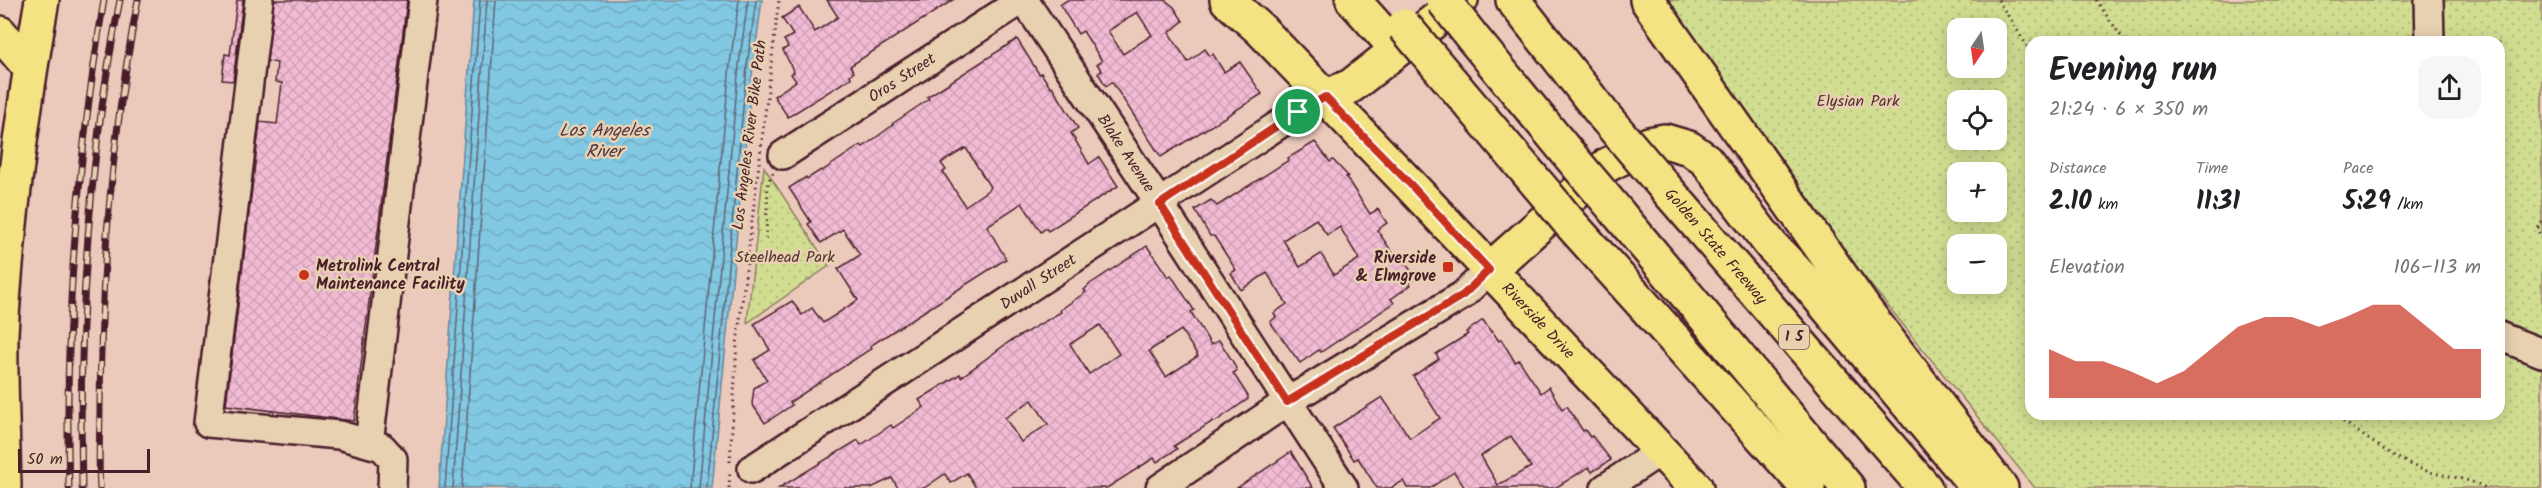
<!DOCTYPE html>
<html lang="en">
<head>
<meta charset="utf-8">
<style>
	body { margin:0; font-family:Kalam,sans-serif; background:#f6f6f6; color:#202124; height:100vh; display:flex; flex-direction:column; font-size:22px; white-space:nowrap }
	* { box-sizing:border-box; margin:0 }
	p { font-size:20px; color:#757577 }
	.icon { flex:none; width:33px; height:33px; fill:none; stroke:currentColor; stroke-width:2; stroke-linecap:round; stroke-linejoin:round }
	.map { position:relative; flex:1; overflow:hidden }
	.panel { position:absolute; left:2025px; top:36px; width:480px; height:384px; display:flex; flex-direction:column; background:#fff; border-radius:18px; box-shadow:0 3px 15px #0003 }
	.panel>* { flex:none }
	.needle { width:39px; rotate:193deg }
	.fabs { position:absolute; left:1947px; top:18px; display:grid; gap:12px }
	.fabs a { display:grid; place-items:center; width:60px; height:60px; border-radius:12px; background:#fff; box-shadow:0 3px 15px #0003; font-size:30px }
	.scale { position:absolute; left:18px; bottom:15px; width:132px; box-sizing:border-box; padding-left:6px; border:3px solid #4a1f2b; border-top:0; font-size:16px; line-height:21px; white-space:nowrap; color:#4a1f2b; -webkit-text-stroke:4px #e8d1b1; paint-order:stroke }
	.pin { position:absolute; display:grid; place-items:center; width:51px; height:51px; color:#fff; margin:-26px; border:3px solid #fff; border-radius:50%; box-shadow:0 2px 6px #0007 }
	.round { display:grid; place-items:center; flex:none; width:63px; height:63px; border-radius:18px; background:#f6f6f6 }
	.headline { display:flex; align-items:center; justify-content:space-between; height:102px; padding:0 24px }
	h1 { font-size:33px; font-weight:700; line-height:45px }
	.metrics { display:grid; grid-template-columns:repeat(3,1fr); gap:9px; height:102px; padding:6px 24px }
	.metrics div { display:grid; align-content:center }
	.metrics b { font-size:26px; font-weight:700 }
	.metrics small { font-size:16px; font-weight:400 }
	.metrics p { font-size:16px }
	.chart { height:168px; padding:12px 24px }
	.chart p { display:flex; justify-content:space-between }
	.chart svg { width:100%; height:108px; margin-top:6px; fill:#c8321e; opacity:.7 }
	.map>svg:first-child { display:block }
	.park { fill:url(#park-dots); stroke:#8e7e5e; stroke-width:1.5; fill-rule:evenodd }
	.water { fill:url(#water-waves); stroke:#6b8499; stroke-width:1.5 }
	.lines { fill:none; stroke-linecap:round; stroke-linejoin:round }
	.shore { stroke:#606374; stroke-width:1.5 }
	.building { fill:url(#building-cross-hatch); stroke:#4a1f2b; stroke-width:1.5; fill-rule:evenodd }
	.minor-casing { stroke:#4a1f2b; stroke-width:32 }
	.major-casing { stroke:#4a1f2b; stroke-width:38 }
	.highway-casing { stroke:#4a1f2b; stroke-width:38 }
	.path { stroke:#4a1f2b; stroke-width:3; stroke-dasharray:1.5 4.5; stroke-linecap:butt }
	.minor { stroke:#e8d1b1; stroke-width:27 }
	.major { stroke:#f4e382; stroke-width:33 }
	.highway { stroke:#f4e382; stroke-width:33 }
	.rail-casing { stroke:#4a1f2b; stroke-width:7 }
	.rail { stroke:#e8d1b1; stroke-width:4.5; stroke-dasharray:14; stroke-linecap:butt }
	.highway-bridge-casing { stroke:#4a1f2b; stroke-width:38; stroke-linecap:butt }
	.highway-bridge { stroke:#f4e382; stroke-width:33 }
	.route-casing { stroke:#fff; stroke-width:12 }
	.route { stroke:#c8321e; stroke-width:8 }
	.poi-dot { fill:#c8321e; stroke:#e8d1b1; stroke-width:2 }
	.labels { text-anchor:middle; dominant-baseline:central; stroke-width:5; stroke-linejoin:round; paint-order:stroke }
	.shield { fill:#e8d1b1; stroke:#795453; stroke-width:1.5 }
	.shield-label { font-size:15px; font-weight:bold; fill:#4a1f2b }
	.street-label { font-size:16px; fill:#4a1f2b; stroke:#e8d1b1 }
	.park-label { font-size:16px; fill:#583235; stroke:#e8d1b1 }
	.poi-label { font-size:16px; font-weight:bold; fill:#4a1f2b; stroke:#e8d1b1; text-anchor:end }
	.water-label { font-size:18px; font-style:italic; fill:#523846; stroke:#e8d1b1 }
</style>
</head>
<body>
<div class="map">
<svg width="2542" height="488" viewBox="0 0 2542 488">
	<defs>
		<pattern id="park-dots" width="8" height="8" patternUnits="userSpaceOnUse" patternTransform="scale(1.5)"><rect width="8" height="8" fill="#d1de91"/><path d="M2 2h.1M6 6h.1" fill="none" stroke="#b5be7d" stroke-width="1.8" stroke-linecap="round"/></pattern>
		<pattern id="water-waves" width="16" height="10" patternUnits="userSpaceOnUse" patternTransform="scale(1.5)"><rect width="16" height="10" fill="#81c8e2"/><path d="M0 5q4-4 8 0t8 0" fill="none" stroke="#71abc2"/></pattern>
		<pattern id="building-cross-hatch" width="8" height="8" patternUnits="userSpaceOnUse" patternTransform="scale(1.5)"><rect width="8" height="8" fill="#f1bbd4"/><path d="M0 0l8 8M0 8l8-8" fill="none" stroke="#d0a0b6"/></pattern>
	</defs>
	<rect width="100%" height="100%" fill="#ebcabc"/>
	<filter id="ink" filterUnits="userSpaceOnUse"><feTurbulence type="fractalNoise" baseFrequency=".0167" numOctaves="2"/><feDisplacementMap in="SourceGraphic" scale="12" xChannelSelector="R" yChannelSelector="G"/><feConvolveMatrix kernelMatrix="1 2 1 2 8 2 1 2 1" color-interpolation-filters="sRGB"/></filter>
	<g filter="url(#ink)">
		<g class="park">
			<path d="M1667 0H2542V488H2035L1808 207ZM1958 28H1996V68H1958ZM2031 42H2499V414H2031ZM1958 100H1996V140H1958ZM1958 172H1996V212H1958ZM1958 244H1996V284H1958Z"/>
			<polygon points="764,167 829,266 747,323"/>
		</g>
		<polygon class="water" points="474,0 762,0 753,66 712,488 439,488"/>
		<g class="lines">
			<g class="shore">
				<polyline points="445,488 480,0"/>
				<polyline points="453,488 487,0"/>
				<polyline points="462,488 496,0"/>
				<polyline points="690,488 730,64 739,0"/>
				<polyline points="699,488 739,65 748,0"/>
				<polyline points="707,488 747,66 756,0"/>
			</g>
		</g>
		<g class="building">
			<polygon points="237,0 243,0 233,81 222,80 225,54 230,55"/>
			<polygon points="274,0 407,0 354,421 226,405 260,122 277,124 282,83 275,82 277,63 267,61"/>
			<polygon points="827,0 953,0 850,66 854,72 850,75 851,78 788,117 774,96 796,81 791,74 794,72 783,50 788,47 784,40 793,35 782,18 799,7 815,32 838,17"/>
			<path d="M1067 0H1165L1174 7 1183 21 1169 33 1188 62 1205 49 1210 56 1213 54 1224 72 1240 62 1262 94 1161 157 1112 82 1106 86 1098 73 1102 71 1097 64 1102 61 1083 31 1078 34 1060 5ZM1137 12 1152 35 1123 54 1108 31Z"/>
			<path d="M1017 39 1039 74 1041 73 1050 87 1052 86 1078 128 1071 133 1089 164 1099 157 1118 186 1048 231 1046 228 1041 232 1022 203 987 226 1006 259 870 346 872 348 790 402 792 405 765 423 752 404 754 388 767 380 754 360 770 350 754 324 792 301 802 315 812 308 823 323 858 300 838 269 860 255 843 229 821 243 808 224 811 222 789 188 806 177 807 179 821 170 822 171 861 145 863 147 893 125 892 124 929 99 927 97ZM966 148 990 187 988 190 965 206 943 172 946 170 941 163Z"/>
			<path d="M1315 142 1330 162 1333 160 1348 176 1346 177 1370 214 1378 209 1387 223 1377 230 1396 258 1400 255 1416 278 1409 283 1411 285 1391 299 1394 303 1321 352 1319 350 1300 363 1270 322 1276 317 1274 313 1287 304 1267 273 1241 290 1231 273 1236 270 1214 236H1210L1195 210 1211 200 1217 206 1289 160 1288 158ZM1316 219 1327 235 1340 227 1359 259 1334 275 1321 254 1300 267 1283 240Z"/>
			<path d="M1147 246 1168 277 1171 275 1194 310 1191 312 1211 345 1219 340 1233 362 1237 371 1233 373 1248 396V399L1215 422 1213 421 1174 446 1177 449 1157 462 1154 458 1107 488H976L967 473 951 483 945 474 924 488H898L892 478 871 488H779L858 440 861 445 891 425 893 428 924 407 919 400 960 374 961 377 1009 342 1061 312 1060 310 1086 292 1084 290 1090 284ZM1100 325 1119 354 1089 374 1070 344ZM1181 330 1198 356 1166 377 1149 351ZM1032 400 1048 424 1021 442 1005 418Z"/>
			<path d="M1483 320 1491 332 1492 331 1499 341 1501 339 1515 362 1519 360 1541 393 1549 387 1562 409 1567 406 1583 431 1585 430 1590 437 1592 436 1611 460 1592 472 1589 467 1555 488H1465L1454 472 1430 488H1407L1403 481 1391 488H1377L1358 458 1354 460 1333 428 1382 397 1410 438 1440 418 1413 376 1439 359 1436 354 1468 334 1466 332ZM1511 436 1531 467 1498 485 1481 456Z"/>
			<polygon points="1291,452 1313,488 1237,488"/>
		</g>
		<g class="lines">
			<g class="minor-casing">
				<g id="minor">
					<polyline points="259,0 208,423 339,435 382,447 393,459 392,488"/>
					<path id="s1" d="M1024 0 1160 204 1344 488"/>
					<polyline points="2429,0 2430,42"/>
					<path id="s2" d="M783 155 1022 0"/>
					<polyline points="2499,336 2542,353"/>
					<polyline points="369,443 423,0"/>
					<path id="s3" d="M752 469 1292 116 1325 97"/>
					<polyline points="1160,488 1287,402 1463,295 1489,270"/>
					<polyline points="1605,488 1661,451"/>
				</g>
			</g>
			<g class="major-casing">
				<g id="major">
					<path id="s4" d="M1227 0 1260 29 1411 186 1696 488"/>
					<polyline points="0,33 30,68"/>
					<path d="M4 488C3 437 0 385 1 334 7 222 23 110 42 0"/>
				</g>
			</g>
			<g class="highway-casing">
				<g id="highway">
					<polyline points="1353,0 1388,39"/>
					<polyline points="1513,0 1605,117"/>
					<polyline points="1647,0 1865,310 2001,488"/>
					<polyline points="1472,37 1570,156"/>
					<polyline points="1426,52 1546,194"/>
					<polyline points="1325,97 1351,86 1461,0"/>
					<path id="s5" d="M1663 185 1925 488"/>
					<polyline points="1618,213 1848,488"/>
					<polyline points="1569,222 1808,488"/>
					<polyline points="1489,270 1607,165 1649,144 1665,141 1689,148 1706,160 1771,245 1807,283 1978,488"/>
				</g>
			</g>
			<g class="path">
				<polyline points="1998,0 2031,52"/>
				<polyline points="2096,0 2125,42"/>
				<polyline points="2542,222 2537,229 2542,238"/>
				<polyline points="766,239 768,182 773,173"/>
				<path d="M2334 414C2359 433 2387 454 2416 467 2438 477 2462 475 2486 488"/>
				<polyline points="730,462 737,344 779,0"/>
				<polyline points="729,488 730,472"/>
			</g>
			<use href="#minor" class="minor"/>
			<use href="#major" class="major"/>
			<use href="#highway" class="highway"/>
			<g class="rail-casing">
				<g id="rail">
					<path d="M69 488C64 325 77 161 104 0"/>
					<path d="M82 488C78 325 88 160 120 0"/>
					<path d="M100 488C98 461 100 433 100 406 101 270 112 133 138 0"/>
				</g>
			</g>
			<use href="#rail" class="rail"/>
			<g class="highway-bridge-casing">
				<g id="highway-bridge">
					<polyline points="1443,0 1472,37"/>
					<polyline points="1404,26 1426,52"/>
					<polyline points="1605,117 1663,185"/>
					<polyline points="1570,156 1618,213"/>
					<polyline points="1546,194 1569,222"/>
				</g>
			</g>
			<use href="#highway-bridge" class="highway-bridge"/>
		</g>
	</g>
	<g class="lines" filter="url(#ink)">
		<g class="route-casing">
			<polygon id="route" points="1325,97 1412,186 1489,270 1463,295 1287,402 1160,204 1292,116"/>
		</g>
		<use href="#route" class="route"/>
	</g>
	<g class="poi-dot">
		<rect x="1442" y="261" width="12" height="12" rx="3"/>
		<circle cx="304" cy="275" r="6"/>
	</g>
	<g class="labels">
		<rect class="shield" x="1779" y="325" width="30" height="24" rx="4.5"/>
		<g class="shield-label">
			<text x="1794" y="337">I 5</text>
		</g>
		<g class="street-label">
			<text stroke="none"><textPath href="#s2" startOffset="142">Oros Street</textPath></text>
			<text transform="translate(750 135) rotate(-83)">Los Angeles River Bike Path</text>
			<text stroke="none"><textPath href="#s1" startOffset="184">Blake Avenue</textPath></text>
			<text stroke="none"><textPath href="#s5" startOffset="81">Golden State Freeway</textPath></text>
			<text stroke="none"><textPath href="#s3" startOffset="342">Duvall Street</textPath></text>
			<text stroke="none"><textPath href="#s4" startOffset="447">Riverside Drive</textPath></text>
		</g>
		<g class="park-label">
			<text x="1858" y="101">Elysian Park</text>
			<text x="785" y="257">Steelhead Park</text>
		</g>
		<g class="poi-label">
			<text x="1436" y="258">Riverside<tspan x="1436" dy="18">&amp; Elmgrove</tspan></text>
			<text x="316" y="266" text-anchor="start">Metrolink Central<tspan x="316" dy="18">Maintenance Facility</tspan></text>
		</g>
		<g class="water-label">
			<text x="604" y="131">Los Angeles<tspan x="604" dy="21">River</tspan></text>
		</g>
	</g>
</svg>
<div class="fabs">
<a><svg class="needle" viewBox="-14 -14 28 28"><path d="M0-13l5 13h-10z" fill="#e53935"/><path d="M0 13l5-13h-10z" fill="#757577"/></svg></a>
<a><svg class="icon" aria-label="locate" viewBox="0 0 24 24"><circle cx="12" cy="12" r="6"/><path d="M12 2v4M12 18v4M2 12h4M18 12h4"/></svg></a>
<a>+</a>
<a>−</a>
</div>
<div class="scale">50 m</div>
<div class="pin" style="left:1298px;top:112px;background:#1e9e55"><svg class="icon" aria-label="arrive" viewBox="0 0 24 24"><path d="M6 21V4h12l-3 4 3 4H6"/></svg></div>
<section class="panel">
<div class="headline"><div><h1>Evening run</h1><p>21:24 · 6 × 350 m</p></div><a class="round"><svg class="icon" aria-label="share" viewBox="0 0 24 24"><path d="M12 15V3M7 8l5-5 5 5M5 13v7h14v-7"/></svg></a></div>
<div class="metrics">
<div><p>Distance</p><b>2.10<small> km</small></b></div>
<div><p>Time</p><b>11:31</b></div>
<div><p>Pace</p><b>5:29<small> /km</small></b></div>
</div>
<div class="chart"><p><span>Elevation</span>106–113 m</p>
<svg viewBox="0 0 160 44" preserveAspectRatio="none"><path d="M0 44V24L10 29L20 29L30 33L40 38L50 33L60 24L70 15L80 11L90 11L100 15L110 11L120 6L130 6L140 15L150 24L160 24V44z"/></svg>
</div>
</section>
</div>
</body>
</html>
